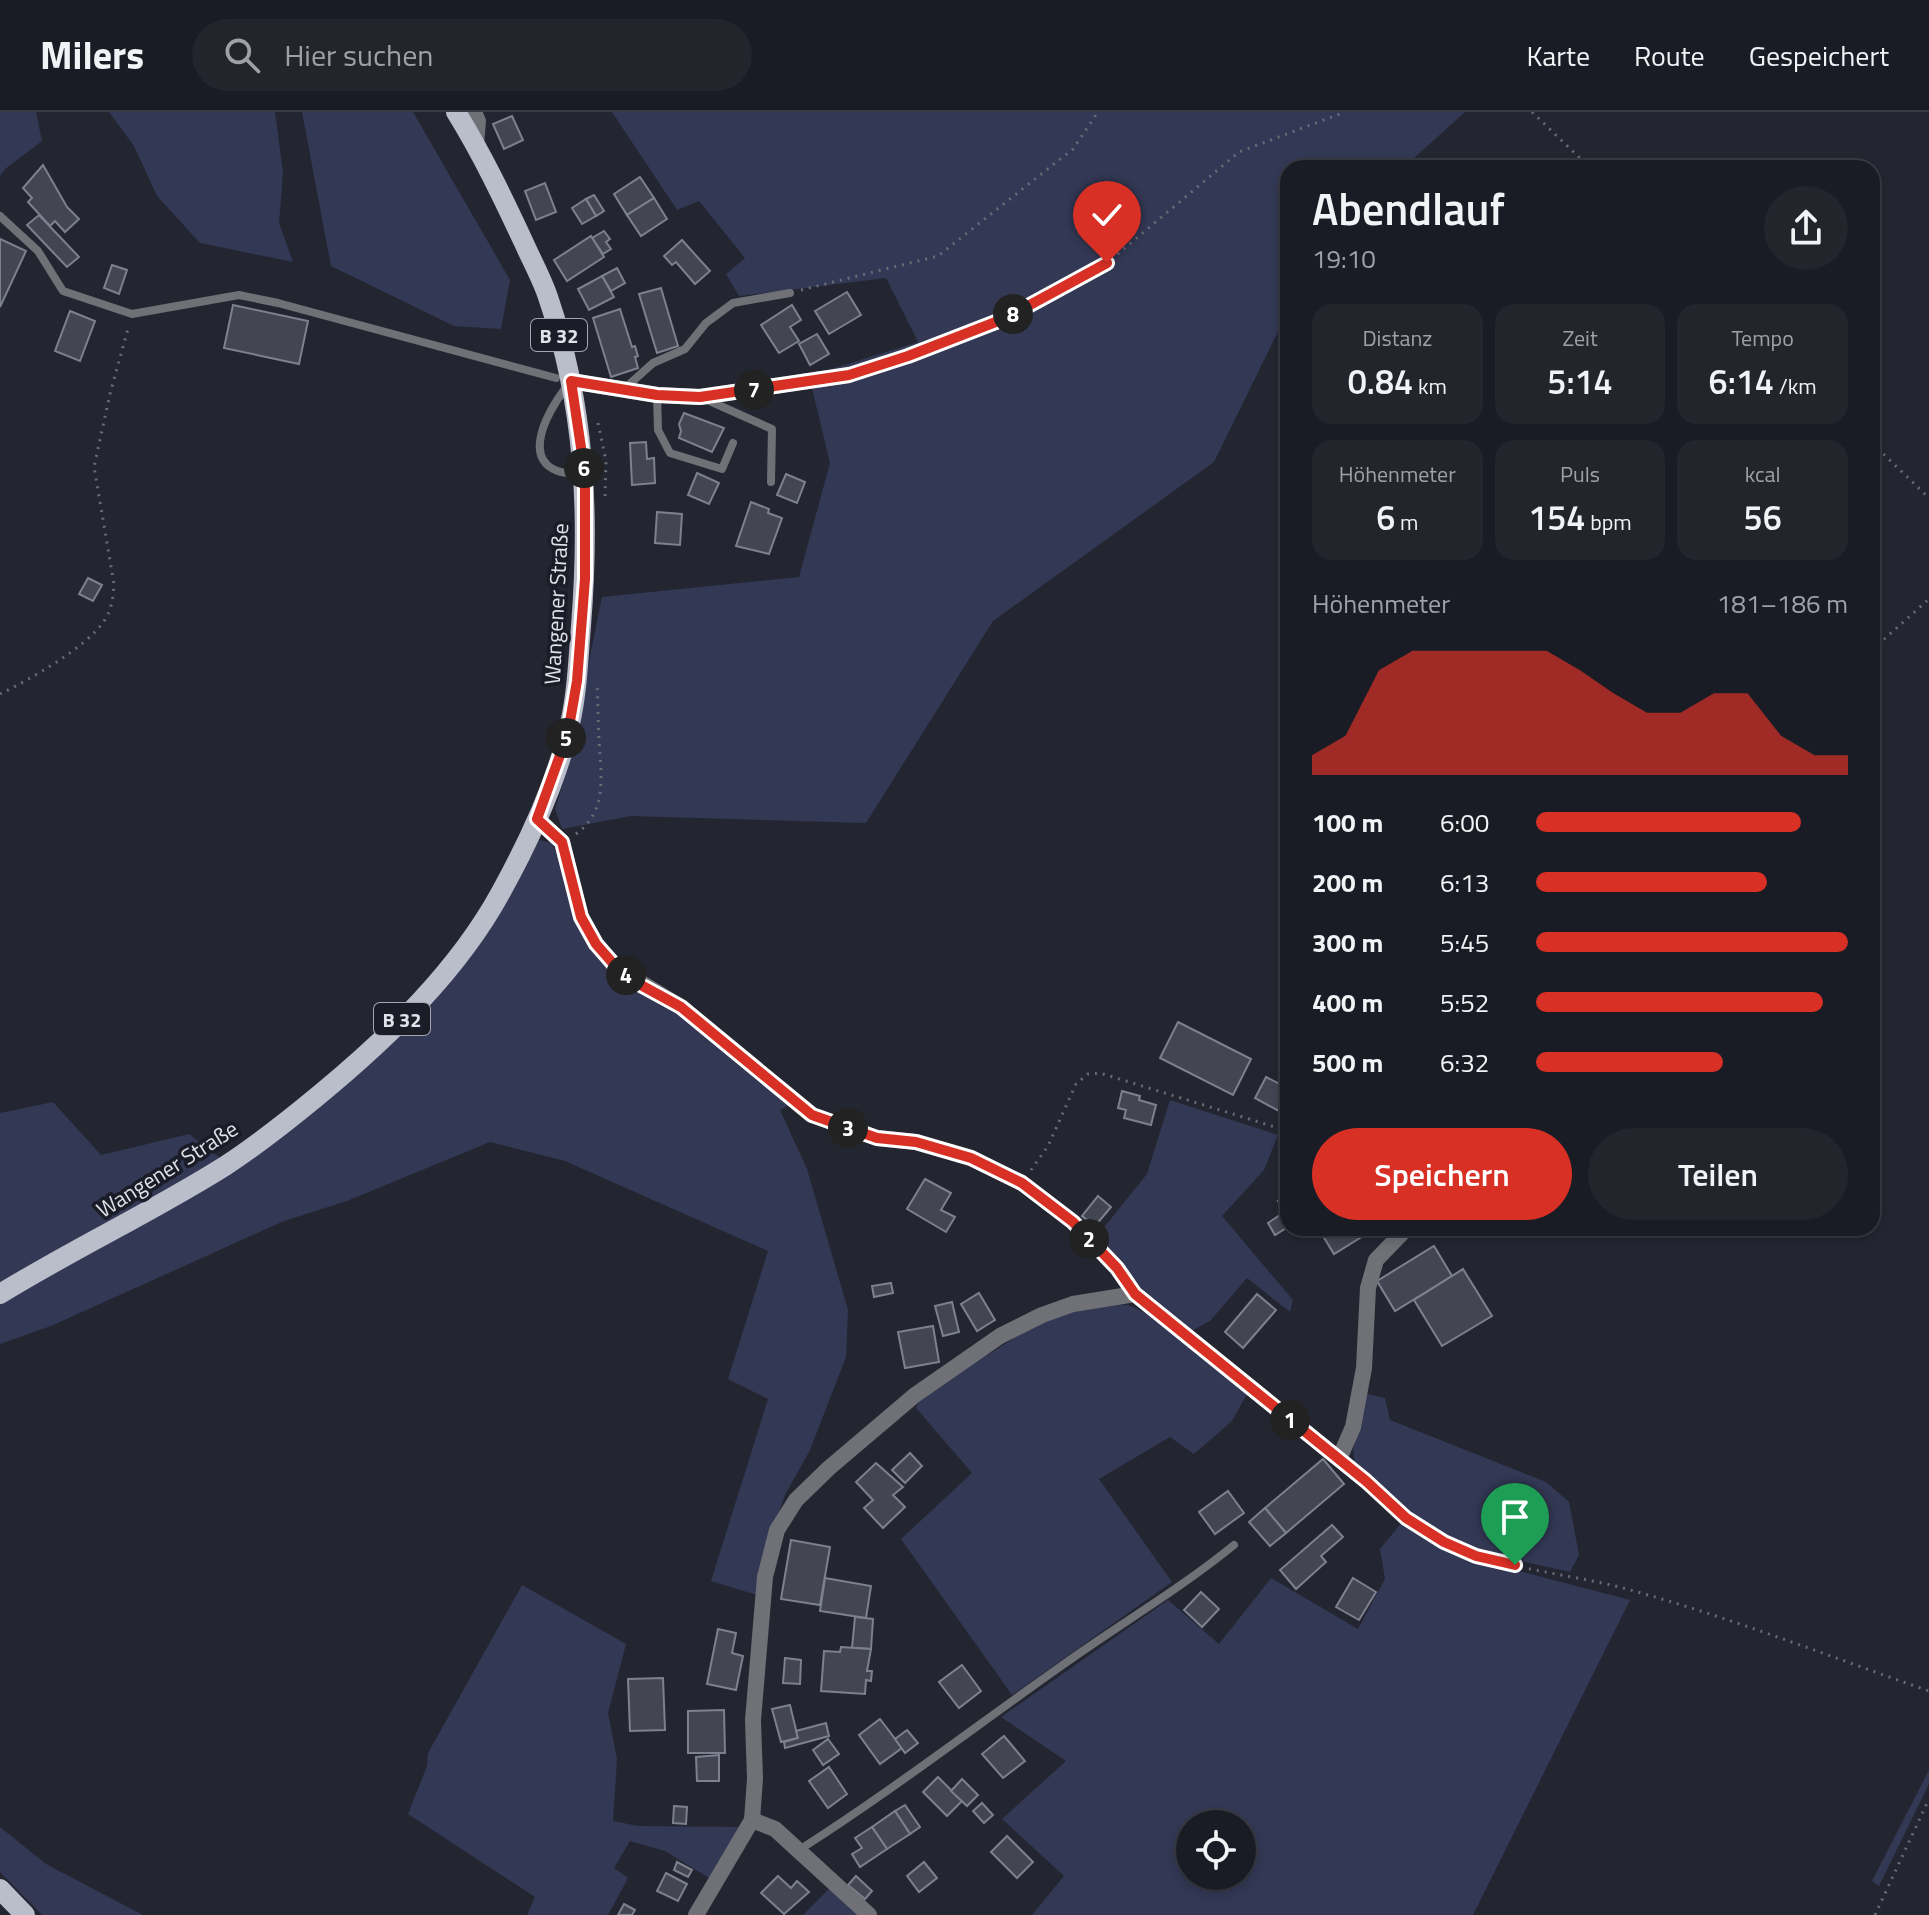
<!DOCTYPE html>
<html lang="de">
<head>
<meta charset="utf-8">
<style>
	body { margin:0; font-family:"Titillium Web",sans-serif; background:#23252d; color:#f1f3f6; height:100vh; display:flex; flex-direction:column; font-size:30px; white-space:nowrap }
	* { box-sizing:border-box; margin:0 }
	p { font-size:26px; color:#9fa1a7 }
	.icon { flex:none; width:44px; height:44px; fill:none; stroke:currentColor; stroke-width:2; stroke-linecap:round; stroke-linejoin:round }
	.map { position:relative; flex:1; overflow:hidden }
	.panel { position:absolute; left:1280px; top:48px; width:600px; height:1076px; display:flex; flex-direction:column; background:#1a1c25; border-radius:24px; box-shadow:0 4px 12px #0003,0 0 0 2px #383a42 }
	.panel>* { flex:none }
	.fabs { position:absolute; left:1176px; top:1698px; display:grid; gap:16px }
	.fabs a { display:grid; place-items:center; width:80px; height:80px; border-radius:50%; background:#1a1c25; box-shadow:0 4px 12px #0003,0 0 0 2px #383a42; font-size:40px }
	.pin { position:absolute; display:grid; place-items:center; width:68px; height:68px; color:#fff; margin:-82px -34px; border-radius:50% 50% 50% 0; rotate:-45deg; box-shadow:0 0 8px #0007 }
	.pin .icon { rotate:45deg }
	.km { position:absolute; width:40px; height:40px; margin:-20px; border-radius:50%; background:#222; color:#fff; font-size:22px; line-height:40px; text-align:center }
	.round { display:grid; place-items:center; flex:none; width:84px; height:84px; border-radius:42px; background:#23252d }
	.head { display:flex; align-items:center; justify-content:space-between; height:136px; padding:0 32px }
	h1 { font-size:44px; font-weight:600; line-height:60px }
	.metrics { display:grid; grid-template-columns:repeat(3,1fr); gap:12px; height:136px; padding:8px 32px }
	.metrics div { display:grid; align-content:center; border-radius:20px; background:#23252d; text-align:center }
	.metrics b { font-size:34px; font-weight:600 }
	.metrics small { font-size:22px; font-weight:400 }
	.metrics p { font-size:22px }
	.chart { height:224px; padding:16px 32px }
	.chart p { display:flex; justify-content:space-between }
	.chart svg { width:100%; height:144px; margin-top:8px; fill:#d93025; opacity:.7 }
	.button { display:flex; gap:16px; margin-top:auto; padding:16px 32px }
	.button a { flex:1; height:92px; border-radius:48px; background:#d93025; color:#fff; font-size:32px; font-weight:600; line-height:92px; text-align:center }
	.button a+a { background:#23252d; color:#f1f3f6 }
	ul { padding:0 32px; list-style:none; font-size:26px }
	li { display:grid; grid-template-columns:128px 96px 1fr; align-items:center; height:60px }
	li i { height:20px; border-radius:10px; background:#d93025 }
	header { display:flex; align-items:center; gap:48px; box-sizing:border-box; height:112px; padding:0 40px; background:#1a1c25; border-bottom:2px solid #383a42 }
	header strong { font-size:38px }
	nav { display:flex; gap:44px; margin-inline-start:auto; font-size:28px }
	.search { width:560px; height:72px; background:#23252d; display:flex; align-items:center; gap:20px; box-sizing:border-box; padding:0 28px; border-radius:44px; color:#9fa1a7; font-size:30px }
	.map>svg:first-child { display:block }
	.green { fill:#333854; fill-rule:evenodd }
	.building { fill:#434552; stroke:#7d808e; stroke-width:2 }
	.lines { fill:none; stroke-linecap:round; stroke-linejoin:round }
	.path { stroke:#696b75; stroke-width:3; stroke-dasharray:2 6; stroke-linecap:butt }
	.lane { stroke:#707177; stroke-width:8 }
	.street { stroke:#707177; stroke-width:16 }
	.primary { stroke:#babdca; stroke-width:20 }
	.route-casing { stroke:#fff; stroke-width:16 }
	.route { stroke:#d93025; stroke-width:10 }
	.labels { text-anchor:middle; dominant-baseline:central; stroke-width:7; stroke-linejoin:round; paint-order:stroke }
	.shield { fill:#1a1c27; stroke:#a5a6af; stroke-width:2 }
	.shield-label { font-size:20px; font-weight:bold; fill:#e0e1e9 }
	.street-label { font-size:22px; fill:#e0e1e9; stroke:#1a1c27 }
</style>
</head>
<body>
<header>
<strong>Milers</strong>
<div class="search"><svg class="icon" aria-label="search" viewBox="0 0 24 24"><circle cx="10" cy="10" r="6"/><path d="M15 15l6 6"/></svg>Hier suchen</div>
<nav><a>Karte</a><a>Route</a><a>Gespeichert</a></nav>
</header>
<div class="map">
<svg width="1929" height="1803" viewBox="0 0 1929 1803">
	<rect width="100%" height="100%" fill="#232631"/>
	<g class="green">
		<polygon points="0,0 36,0 42,29 5,57 0,64"/>
		<polygon points="109,0 275,0 283,61 279,111 293,150 200,131 157,84 134,34"/>
		<polygon points="302,0 413,0 510,168 501,217 454,214 331,154"/>
		<polygon points="612,0 1465,0 1403,56 1288,56 1288,199 1214,350 993,509 866,711 631,704 562,717 555,697 578,623 588,554 602,485 799,465 830,351 809,264 918,230 886,166 739,184 726,162 745,146 699,89 677,98"/>
		<polygon points="539,728 552,731 596,832 593,841 606,855 683,904 791,992 780,998 807,1057 848,1198 846,1245 810,1338 785,1383 767,1433 757,1483 711,1469 768,1287 728,1267 768,1139 565,1049 490,1030 347,1089 284,1109 51,1214 0,1232 0,1001 53,990 101,1043 189,1022 228,1052 318,984 513,778"/>
		<polygon points="1170,988 1278,1023 1264,1058 1222,1104 1293,1188 1290,1200 1247,1166 1210,1209 1188,1221 1149,1185 1097,1124 1147,1062"/>
		<polygon points="1106,1191 1128,1193 1146,1201 1248,1280 1232,1309 1194,1342 1170,1325 1099,1367 1172,1470 1012,1583 901,1427 972,1361 916,1296 922,1283 1044,1208"/>
		<polygon points="1367,1282 1385,1286 1390,1308 1546,1370 1569,1390 1579,1443 1570,1460 1476,1439 1423,1411 1355,1355 1353,1337"/>
		<path d="M1403 1409 1433 1428 1485 1450 1630 1488 1473 1803H1032L1064 1764 1002 1707 1066 1649 1001 1605 1168 1488 1219 1532 1271 1466 1358 1517 1385 1467 1380 1437ZM1190 1712H1242V1764H1190Z"/>
		<polygon points="522,1473 626,1532 608,1601 617,1647 613,1709 638,1714 739,1715 709,1766 665,1739 630,1729 614,1756 628,1766 608,1803 527,1803 535,1785 408,1702 427,1654 428,1641"/>
		<polygon points="1929,1658 1929,1672 1879,1774 1872,1769"/>
		<polygon points="0,1715 46,1752 143,1803 42,1803 0,1760"/>
		<polygon points="830,1776 860,1803 803,1803"/>
	</g>
	<g class="building">
		<polygon points="512,4 523,28 504,37 493,12"/>
		<polygon points="43,53 67,95 79,107 65,120 55,109 50,114 28,90 32,86 23,76"/>
		<polygon points="640,65 654,86 627,103 614,82"/>
		<polygon points="545,71 556,100 536,108 525,79"/>
		<polygon points="594,83 604,99 596,104 586,87"/>
		<polygon points="654,86 667,107 641,124 627,103"/>
		<polygon points="586,87 596,104 582,112 572,96"/>
		<polygon points="39,103 79,145 67,155 27,113"/>
		<polygon points="604,119 610,127 606,130 611,137 603,142 592,126"/>
		<polygon points="591,124 604,145 567,169 554,148"/>
		<polygon points="0,127 26,139 0,195"/>
		<polygon points="682,128 710,159 695,172 676,150 672,153 664,144"/>
		<polygon points="112,153 127,158 119,182 104,176"/>
		<polygon points="617,156 625,171 611,179 602,164"/>
		<polygon points="602,164 614,185 589,198 578,177"/>
		<polygon points="661,176 678,234 657,241 639,182"/>
		<polygon points="847,180 861,203 829,222 815,199"/>
		<polygon points="233,193 308,209 299,252 224,236"/>
		<polygon points="792,193 801,208 790,215 799,229 779,241 761,213"/>
		<polygon points="620,197 632,235 635,234 638,244 635,245 638,256 611,265 593,206"/>
		<polygon points="70,199 95,209 80,249 55,239"/>
		<polygon points="817,222 829,242 810,253 799,232"/>
		<polygon points="684,301 724,316 712,340 679,326 681,319 679,312"/>
		<polygon points="646,330 647,347 654,346 655,371 632,373 630,331"/>
		<polygon points="697,361 719,371 709,392 688,383"/>
		<polygon points="786,362 805,370 797,391 777,383"/>
		<polygon points="751,390 769,397 768,401 782,406 769,442 736,434"/>
		<polygon points="657,400 682,402 680,433 655,431"/>
		<polygon points="88,466 102,473 93,489 79,482"/>
		<polygon points="1178,910 1251,947 1233,983 1160,946"/>
		<polygon points="1266,965 1288,976 1288,1004 1255,986"/>
		<polygon points="1122,979 1140,984 1139,988 1156,993 1151,1013 1124,1006 1126,998 1118,996"/>
		<polygon points="925,1067 951,1081 941,1098 955,1105 946,1120 907,1097"/>
		<polygon points="1288,1081 1288,1101 1278,1089"/>
		<polygon points="1098,1084 1111,1095 1095,1114 1082,1104"/>
		<polygon points="1280,1103 1288,1115 1275,1123 1268,1111"/>
		<polygon points="1318,1116 1376,1116 1334,1142"/>
		<polygon points="1434,1134 1452,1164 1395,1199 1377,1169"/>
		<polygon points="1463,1157 1492,1204 1442,1234 1414,1188"/>
		<polygon points="891,1171 893,1181 874,1185 872,1174"/>
		<polygon points="979,1181 995,1208 977,1219 961,1192"/>
		<polygon points="1257,1182 1276,1198 1243,1236 1225,1220"/>
		<polygon points="952,1190 959,1220 943,1224 935,1194"/>
		<polygon points="933,1214 939,1250 905,1256 898,1220"/>
		<polygon points="910,1341 922,1354 905,1371 892,1358"/>
		<polygon points="1323,1347 1344,1372 1286,1421 1265,1396"/>
		<polygon points="876,1351 903,1375 893,1383 905,1395 883,1416 864,1396 873,1388 856,1370"/>
		<polygon points="1228,1379 1244,1401 1215,1422 1199,1400"/>
		<polygon points="1265,1396 1286,1421 1270,1434 1249,1410"/>
		<polygon points="1332,1413 1343,1425 1321,1444 1326,1450 1296,1477 1280,1458"/>
		<polygon points="791,1428 830,1435 820,1493 781,1487"/>
		<polygon points="825,1466 871,1474 866,1506 820,1499"/>
		<polygon points="1353,1466 1376,1480 1359,1508 1336,1495"/>
		<polygon points="1201,1480 1219,1497 1202,1515 1184,1498"/>
		<polygon points="855,1505 873,1507 871,1537 852,1536"/>
		<polygon points="718,1517 736,1521 732,1541 743,1544 736,1578 707,1572"/>
		<polygon points="841,1535 871,1537 867,1559 872,1559 871,1569 866,1568 865,1582 821,1579 824,1539 840,1540"/>
		<polygon points="785,1546 801,1548 800,1572 783,1571"/>
		<polygon points="962,1553 981,1579 959,1596 939,1570"/>
		<polygon points="663,1566 665,1618 630,1619 628,1567"/>
		<polygon points="790,1593 798,1626 781,1630 772,1597"/>
		<polygon points="724,1598 725,1641 688,1641 688,1599"/>
		<polygon points="880,1607 902,1636 880,1652 859,1623"/>
		<polygon points="826,1611 829,1624 785,1636 784,1630 798,1626 796,1619"/>
		<polygon points="907,1618 918,1631 905,1641 895,1627"/>
		<polygon points="1004,1624 1025,1649 1003,1666 982,1642"/>
		<polygon points="828,1627 839,1642 823,1653 813,1638"/>
		<polygon points="719,1643 719,1669 697,1669 696,1645"/>
		<polygon points="829,1655 847,1682 828,1696 809,1669"/>
		<polygon points="938,1665 962,1689 947,1704 923,1680"/>
		<polygon points="962,1667 978,1683 967,1694 951,1679"/>
		<polygon points="982,1691 993,1703 984,1711 973,1699"/>
		<polygon points="905,1693 920,1715 910,1722 895,1699"/>
		<polygon points="674,1694 687,1695 686,1712 673,1711"/>
		<polygon points="895,1699 910,1722 887,1737 872,1715"/>
		<polygon points="872,1715 887,1737 860,1755 852,1742 862,1736 855,1726"/>
		<polygon points="1007,1724 1033,1750 1017,1766 991,1740"/>
		<polygon points="677,1750 692,1758 688,1765 674,1758"/>
		<polygon points="924,1750 937,1766 919,1780 907,1764"/>
		<polygon points="666,1761 687,1772 678,1789 657,1779"/>
		<polygon points="778,1764 791,1776 797,1769 809,1780 784,1802 761,1781"/>
		<polygon points="856,1764 872,1779 865,1787 848,1773"/>
		<polygon points="624,1792 635,1798 632,1803 618,1803"/>
	</g>
	<g class="lines">
		<g class="path">
			<polyline points="1532,0 1590,56"/>
			<polyline points="801,178 938,144 1073,37 1098,0"/>
			<polyline points="864,258 1006,206 1107,151 1239,40 1345,0"/>
			<polyline points="598,311 606,349 605,387"/>
			<polyline points="1872,331 1929,386"/>
			<polyline points="1872,538 1929,487"/>
			<path d="M0 582C29 568 87 535 104 509 112 498 113 485 114 472L94 355 110 282 129 213"/>
			<path d="M576 722C608 699 601 663 599 628 598 609 598 590 597 570"/>
			<polyline points="1031,1058 1048,1034 1076,972 1088,962 1100,961 1288,1019"/>
			<path d="M1351 1357C1383 1382 1410 1415 1447 1432 1502 1457 1565 1461 1623 1476 1727 1504 1828 1544 1929 1579"/>
			<polyline points="1875,1803 1929,1687"/>
		</g>
		<g class="lane">
			<polyline points="0,104 38,139 63,179 132,202 239,183 278,191 556,266"/>
			<path d="M568 273C543 304 514 363 581 362"/>
			<polyline points="624,277 653,251 685,237 706,211 733,191 790,181"/>
			<polyline points="657,283 658,318 670,341 722,357 733,331"/>
			<polyline points="705,287 772,317 771,370"/>
			<path d="M799 1738C890 1680 976 1614 1064 1552 1120 1512 1180 1477 1234 1433"/>
		</g>
		<g class="street">
			<polyline points="474,0 478,9 476,32"/>
			<polyline points="571,269 657,283 700,285 849,263"/>
			<polyline points="537,707 562,730 581,805 596,832 617,856 681,895 812,1003 877,1026 916,1030 971,1046 1022,1071 1073,1110 1117,1156 1135,1182 1339,1347 1353,1315 1364,1256 1368,1176 1376,1148 1407,1116"/>
			<polyline points="752,1708 775,1717 869,1803"/>
			<polyline points="696,1803 752,1708 755,1667 753,1608 765,1465 777,1418 796,1388 829,1356 915,1283 1000,1224 1042,1203 1073,1192 1135,1182"/>
		</g>
		<g class="primary">
			<path d="M0 1182C73 1137 152 1100 225 1054 257 1033 290 1007 319 983 388 926 458 859 501 780 528 731 553 678 567 624 577 588 578 550 581 514 590 400 585 294 548 185 542 167 532 149 524 131 503 86 482 42 456 0"/>
			<polyline points="0,1777 25,1803"/>
		</g>
	</g>
	<g class="lines">
		<g class="route-casing">
			<polyline id="route" points="1107,151 1006,206 908,244 849,263 700,285 657,283 571,269 585,362 585,467 577,569 568,621 537,707 562,730 581,805 596,832 617,856 639,872 681,895 812,1003 877,1026 916,1030 971,1046 1022,1071 1073,1110 1117,1156 1135,1182 1366,1369 1406,1406 1444,1430 1476,1444 1515,1453"/>
		</g>
		<use href="#route" class="route"/>
	</g>
	<g class="labels">
		<g class="shield">
			<rect x="531" y="207" width="56" height="32" rx="6"/>
			<rect x="374" y="891" width="56" height="32" rx="6"/>
		</g>
		<g class="shield-label">
			<text x="559" y="223">B 32</text>
			<text x="402" y="907">B 32</text>
		</g>
		<g class="street-label">
			<text transform="translate(556 492) rotate(-87)">Wangener Straße</text>
			<text transform="translate(167 1057) rotate(-32)">Wangener Straße</text>
		</g>
	</g>
</svg>
<div class="fabs">
<a><svg class="icon" aria-label="locate" viewBox="0 0 24 24"><circle cx="12" cy="12" r="6"/><path d="M12 2v4M12 18v4M2 12h4M18 12h4"/></svg></a>
</div>
<div class="pin" style="left:1515px;top:1453px;background:#1e9e55"><svg class="icon" aria-label="arrive" viewBox="0 0 24 24"><path d="M6 21V4h12l-3 4 3 4H6"/></svg></div>
<div class="pin" style="left:1107px;top:151px;background:#d93025"><svg class="icon" aria-label="check" viewBox="0 0 24 24"><path d="M5 12l5 5 9-10"/></svg></div>
<b class="km" style="left:1290px;top:1308px">1</b>
<b class="km" style="left:1089px;top:1127px">2</b>
<b class="km" style="left:848px;top:1016px">3</b>
<b class="km" style="left:626px;top:863px">4</b>
<b class="km" style="left:566px;top:626px">5</b>
<b class="km" style="left:584px;top:356px">6</b>
<b class="km" style="left:754px;top:278px">7</b>
<b class="km" style="left:1013px;top:202px">8</b>
<section class="panel">
<div class="head"><div><h1>Abendlauf</h1><p>19:10</p></div><a class="round"><svg class="icon" aria-label="share" viewBox="0 0 24 24"><path d="M12 15V3M7 8l5-5 5 5M5 13v7h14v-7"/></svg></a></div>
<div class="metrics">
<div><p>Distanz</p><b>0.84<small> km</small></b></div>
<div><p>Zeit</p><b>5:14</b></div>
<div><p>Tempo</p><b>6:14<small> /km</small></b></div>
</div>
<div class="metrics">
<div><p>Höhenmeter</p><b>6<small> m</small></b></div>
<div><p>Puls</p><b>154<small> bpm</small></b></div>
<div><p>kcal</p><b>56</b></div>
</div>
<div class="chart"><p><span>Höhenmeter</span>181–186 m</p>
<svg viewBox="0 0 160 44" preserveAspectRatio="none"><path d="M0 44V38L10 32L20 12L30 6L40 6L50 6L60 6L70 6L80 12L90 19L100 25L110 25L120 19L130 19L140 32L150 38L160 38V44z"/></svg>
</div>
<ul>
<li><b>100 m</b>6:00<i style="width:85%"></i></li>
<li><b>200 m</b>6:13<i style="width:74%"></i></li>
<li><b>300 m</b>5:45<i style="width:100%"></i></li>
<li><b>400 m</b>5:52<i style="width:92%"></i></li>
<li><b>500 m</b>6:32<i style="width:60%"></i></li>
</ul>
<div class="button"><a>Speichern</a><a>Teilen</a></div>
</section>
</div>
</body>
</html>
